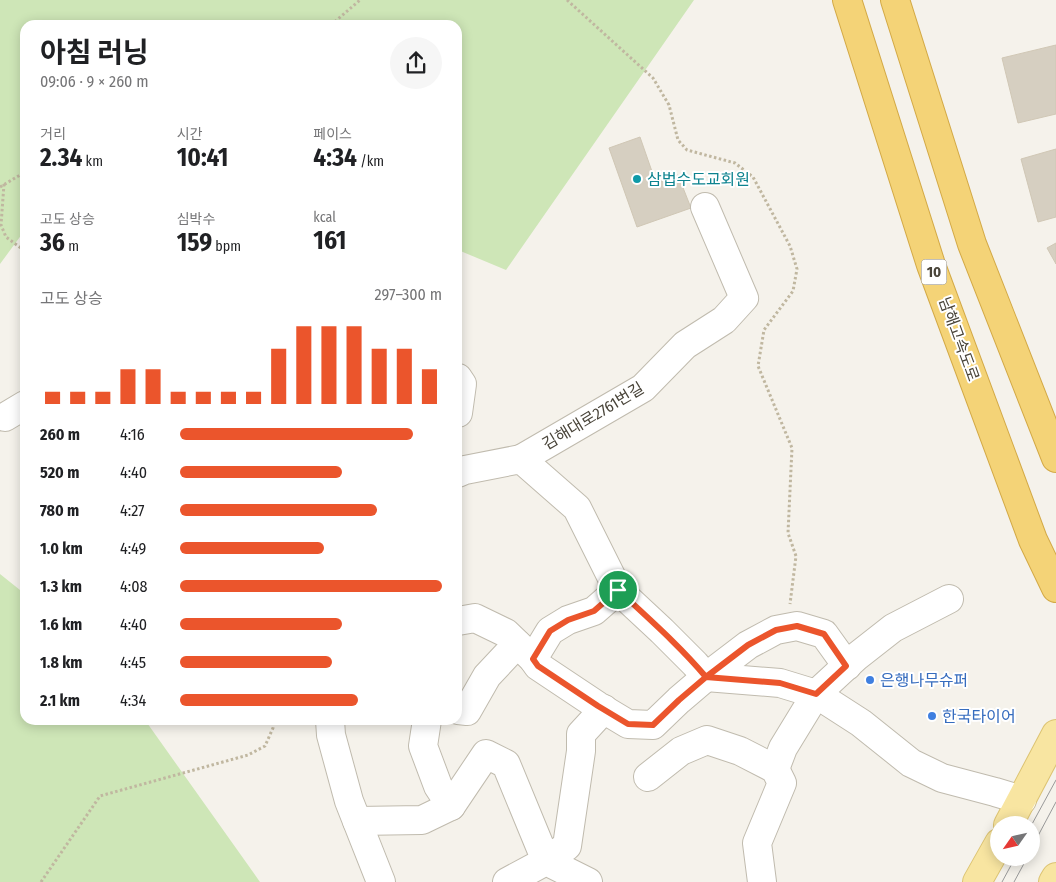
<!DOCTYPE html>
<html lang="ko">
<head>
<meta charset="utf-8">
<style>
	body { margin:0; font-family:"Fira Sans Condensed","Noto Sans KR",sans-serif; background:#f6f6f6; color:#202124; height:100vh; display:flex; flex-direction:column; font-size:19px; white-space:nowrap }
	* { box-sizing:border-box; margin:0 }
	p { font-size:16px; color:#757577 }
	.icon { flex:none; width:28px; height:28px; fill:none; stroke:currentColor; stroke-width:2; stroke-linecap:round; stroke-linejoin:round }
	.map { position:relative; flex:1; overflow:hidden }
	.sheet { position:absolute; left:20px; top:20px; width:442px; height:705px; display:flex; flex-direction:column; background:#fff; border-radius:15px; box-shadow:0 2px 12px #0003 }
	.sheet>* { flex:none }
	.needle { width:32px; rotate:236deg }
	.fabs { position:absolute; left:990px; top:816px; display:grid; gap:10px }
	.fabs a { display:grid; place-items:center; width:50px; height:50px; border-radius:50%; background:#fff; box-shadow:0 2px 12px #0003; font-size:25px }
	.pin { position:absolute; display:grid; place-items:center; width:42px; height:42px; color:#fff; margin:-21px; border:2px solid #fff; border-radius:50%; box-shadow:0 1px 5px #0007 }
	.round { display:grid; place-items:center; flex:none; width:52px; height:52px; border-radius:26px; background:#f6f6f6 }
	.overview { display:flex; align-items:center; justify-content:space-between; height:85px; padding:0 20px }
	h1 { font-size:28px; font-weight:700; line-height:38px }
	.stats { display:grid; grid-template-columns:repeat(3,1fr); gap:8px; height:85px; padding:5px 20px }
	.stats div { display:grid; align-content:center }
	.stats b { font-size:25px; font-weight:700 }
	.stats small { font-size:14px; font-weight:400 }
	.stats p { font-size:14px }
	.chart { height:140px; padding:10px 20px }
	.chart p { display:flex; justify-content:space-between }
	.chart svg { width:100%; height:90px; margin-top:5px; stroke:#eb552c; stroke-width:6 }
	ul { padding:0 20px; list-style:none; font-size:16px }
	li { display:grid; grid-template-columns:80px 60px 1fr; align-items:center; height:38px }
	li i { height:12px; border-radius:6px; background:#eb552c }
	.map>svg:first-child { display:block }
	.green { fill:#cee6b7 }
	.building { fill:#d6cfc1; stroke:#d0c7b5 }
	.lines { fill:none; stroke-linecap:round; stroke-linejoin:round }
	.minor-casing { stroke:#c0bbae; stroke-width:30 }
	.major-casing { stroke:#dcc372; stroke-width:30 }
	.highway-casing { stroke:#d3a946; stroke-width:30 }
	.path { stroke:#c0b7a0; stroke-width:3; stroke-dasharray:2.5 2.5; stroke-linecap:butt }
	.minor { stroke:#fff; stroke-width:28 }
	.major { stroke:#f8e5a1; stroke-width:28 }
	.highway { stroke:#f4d377; stroke-width:28 }
	.tram { stroke:#999; stroke-width:1 }
	.route-casing { stroke:#fff; stroke-width:10 }
	.route { stroke:#eb552c; stroke-width:6 }
	.culture-dot { fill:#0f9aa8; stroke:#fff; stroke-width:2 }
	.shop-dot { fill:#3f7fe0; stroke:#fff; stroke-width:2 }
	.labels { text-anchor:middle; dominant-baseline:central; stroke-width:4; stroke-linejoin:round; paint-order:stroke }
	.shield { fill:#fff; stroke:#807c74; stroke-width:1 }
	.shield-label { font-size:15px; font-weight:bold; fill:#494439 }
	.culture-label { font-size:16px; fill:#0d838f; stroke:#fff; text-anchor:start }
	.street-label { font-size:16px; fill:#494439; stroke:#fff }
	.shop-label { font-size:16px; fill:#366cbe; stroke:#fff; text-anchor:start }
</style>
</head>
<body>
<div class="map">
<svg width="1056" height="882" viewBox="0 0 1056 882">
	<rect width="100%" height="100%" fill="#f5f2eb"/>
	<g class="green">
		<polygon points="0,0 694,0 506,270 458,250 458,25 25,25 25,230 0,264"/>
		<polygon points="0,574 25,594 25,720 145,720 260,882 0,882"/>
	</g>
	<g class="building">
		<polygon points="1056,45 1056,114 1018,123 1002,58"/>
		<polygon points="640,137 656,183 678,175 691,208 637,227 609,148"/>
		<polygon points="1056,149 1056,217 1038,222 1021,159"/>
		<polygon points="1056,243 1056,264 1047,248"/>
	</g>
	<g class="lines">
		<g class="minor-casing">
			<g id="minor">
				<polyline points="458,378 462,384 458,413"/>
				<polyline points="5,417 25,405"/>
				<polyline points="521,459 643,388 685,345 724,320 744,298 705,207"/>
				<polyline points="458,473 465,470 521,459 577,508 618,590 662,631 695,664 706,677 780,683 816,694 861,723 911,763 942,778 995,792 1022,800"/>
				<polyline points="458,621 475,618 506,633 533,659 538,666 598,706 628,724 653,725 679,700 706,677 748,645 776,630 797,626 824,634 847,666"/>
				<polyline points="533,659 550,631 568,620 594,611 618,590"/>
				<polyline points="458,710 467,711 487,676 517,644"/>
				<polyline points="330,720 331,735 349,801 381,882"/>
				<polyline points="775,769 783,748 816,694 856,657 893,628 949,599"/>
				<polyline points="648,777 681,751 707,740 740,751 775,769 782,783 757,843 762,882"/>
				<polyline points="451,806 486,754 506,764 546,861 567,846 581,751 581,734 604,709"/>
				<polyline points="357,821 422,820 451,806 438,786 423,746 427,720"/>
				<polyline points="507,882 546,861 588,882"/>
			</g>
		</g>
		<g class="major-casing">
			<g id="major">
				<polyline points="1008,825 1056,734"/>
				<polyline points="977,882 999,843"/>
				<polyline points="1053,882 1056,877"/>
			</g>
		</g>
		<g class="highway-casing">
			<g id="highway">
				<polyline points="847,0 931,265 1033,540 1056,588"/>
				<polyline points="895,0 972,244 1056,458"/>
			</g>
		</g>
		<g class="path">
			<polyline points="567,0 653,78 669,105 678,140 687,150 735,163 753,177 790,246 797,269 793,291 764,330 758,366 792,448 788,533 796,556 790,604"/>
			<polyline points="331,25 360,0"/>
			<polyline points="4,184 1,225 6,237 25,251"/>
			<polyline points="0,187 25,172"/>
			<polyline points="41,882 100,796 248,755 265,746 273,728 274,720"/>
		</g>
		<use href="#minor" class="minor"/>
		<use href="#major" class="major"/>
		<use href="#highway" class="highway"/>
		<g class="tram">
			<polyline points="1031,826 1056,780"/>
			<polyline points="1031,849 1056,802"/>
			<polyline points="1002,882 1015,858"/>
			<polyline points="1014,882 1027,858"/>
		</g>
	</g>
	<g class="lines">
		<g class="route-casing">
			<path id="route" d="M618 590 594 611 568 620 550 631 533 659 538 666 598 706 628 724 653 725 679 700 706 677 780 683 816 694 846 666 824 634 797 626 776 630 748 645 706 677C679 645 648 618 618 590"/>
		</g>
		<use href="#route" class="route"/>
	</g>
	<circle class="culture-dot" cx="637" cy="179" r="5"/>
	<g class="shop-dot">
		<circle cx="870" cy="680" r="5"/>
		<circle cx="932" cy="716" r="5"/>
	</g>
	<g class="labels">
		<rect class="shield" x="921.5" y="259.5" width="25" height="25" rx="4"/>
		<g class="shield-label">
			<text x="934" y="272">10</text>
		</g>
		<g class="culture-label">
			<text x="647" y="179">삼법수도교회원</text>
		</g>
		<g class="street-label">
			<text transform="translate(959 339) rotate(70)">남해고속도로</text>
			<text transform="translate(593 416) rotate(-31)">김해대로2761번길</text>
		</g>
		<g class="shop-label">
			<text x="880" y="680">은행나무슈퍼</text>
			<text x="942" y="716">한국타이어</text>
		</g>
	</g>
</svg>
<div class="fabs">
<a><svg class="needle" viewBox="-14 -14 28 28"><path d="M0-13l5 13h-10z" fill="#e53935"/><path d="M0 13l5-13h-10z" fill="#757577"/></svg></a>
</div>
<div class="pin" style="left:618px;top:590px;background:#1e9e55"><svg class="icon" aria-label="arrive" viewBox="0 0 24 24"><path d="M6 21V4h12l-3 4 3 4H6"/></svg></div>
<section class="sheet">
<div class="overview"><div><h1>아침 러닝</h1><p>09:06 · 9 × 260 m</p></div><a class="round"><svg class="icon" aria-label="share" viewBox="0 0 24 24"><path d="M12 15V3M7 8l5-5 5 5M5 13v7h14v-7"/></svg></a></div>
<div class="stats">
<div><p>거리</p><b>2.34<small> km</small></b></div>
<div><p>시간</p><b>10:41</b></div>
<div><p>페이스</p><b>4:34<small> /km</small></b></div>
</div>
<div class="stats">
<div><p>고도 상승</p><b>36<small> m</small></b></div>
<div><p>심박수</p><b>159<small> bpm</small></b></div>
<div><p>kcal</p><b>161</b></div>
</div>
<div class="chart"><p><span>고도 상승</span>297–300 m</p>
<svg viewBox="0 0 160 44" preserveAspectRatio="none"><path d="M5 44V38M15 44V38M25 44V38M35 44V27M45 44V27M55 44V38M65 44V38M75 44V38M85 44V38M95 44V17M105 44V6M115 44V6M125 44V6M135 44V17M145 44V17M155 44V27"/></svg>
</div>
<ul>
<li><b>260 m</b>4:16<i style="width:89%"></i></li>
<li><b>520 m</b>4:40<i style="width:62%"></i></li>
<li><b>780 m</b>4:27<i style="width:75%"></i></li>
<li><b>1.0 km</b>4:49<i style="width:55%"></i></li>
<li><b>1.3 km</b>4:08<i style="width:100%"></i></li>
<li><b>1.6 km</b>4:40<i style="width:62%"></i></li>
<li><b>1.8 km</b>4:45<i style="width:58%"></i></li>
<li><b>2.1 km</b>4:34<i style="width:68%"></i></li>
</ul>
</section>
</div>
</body>
</html>
